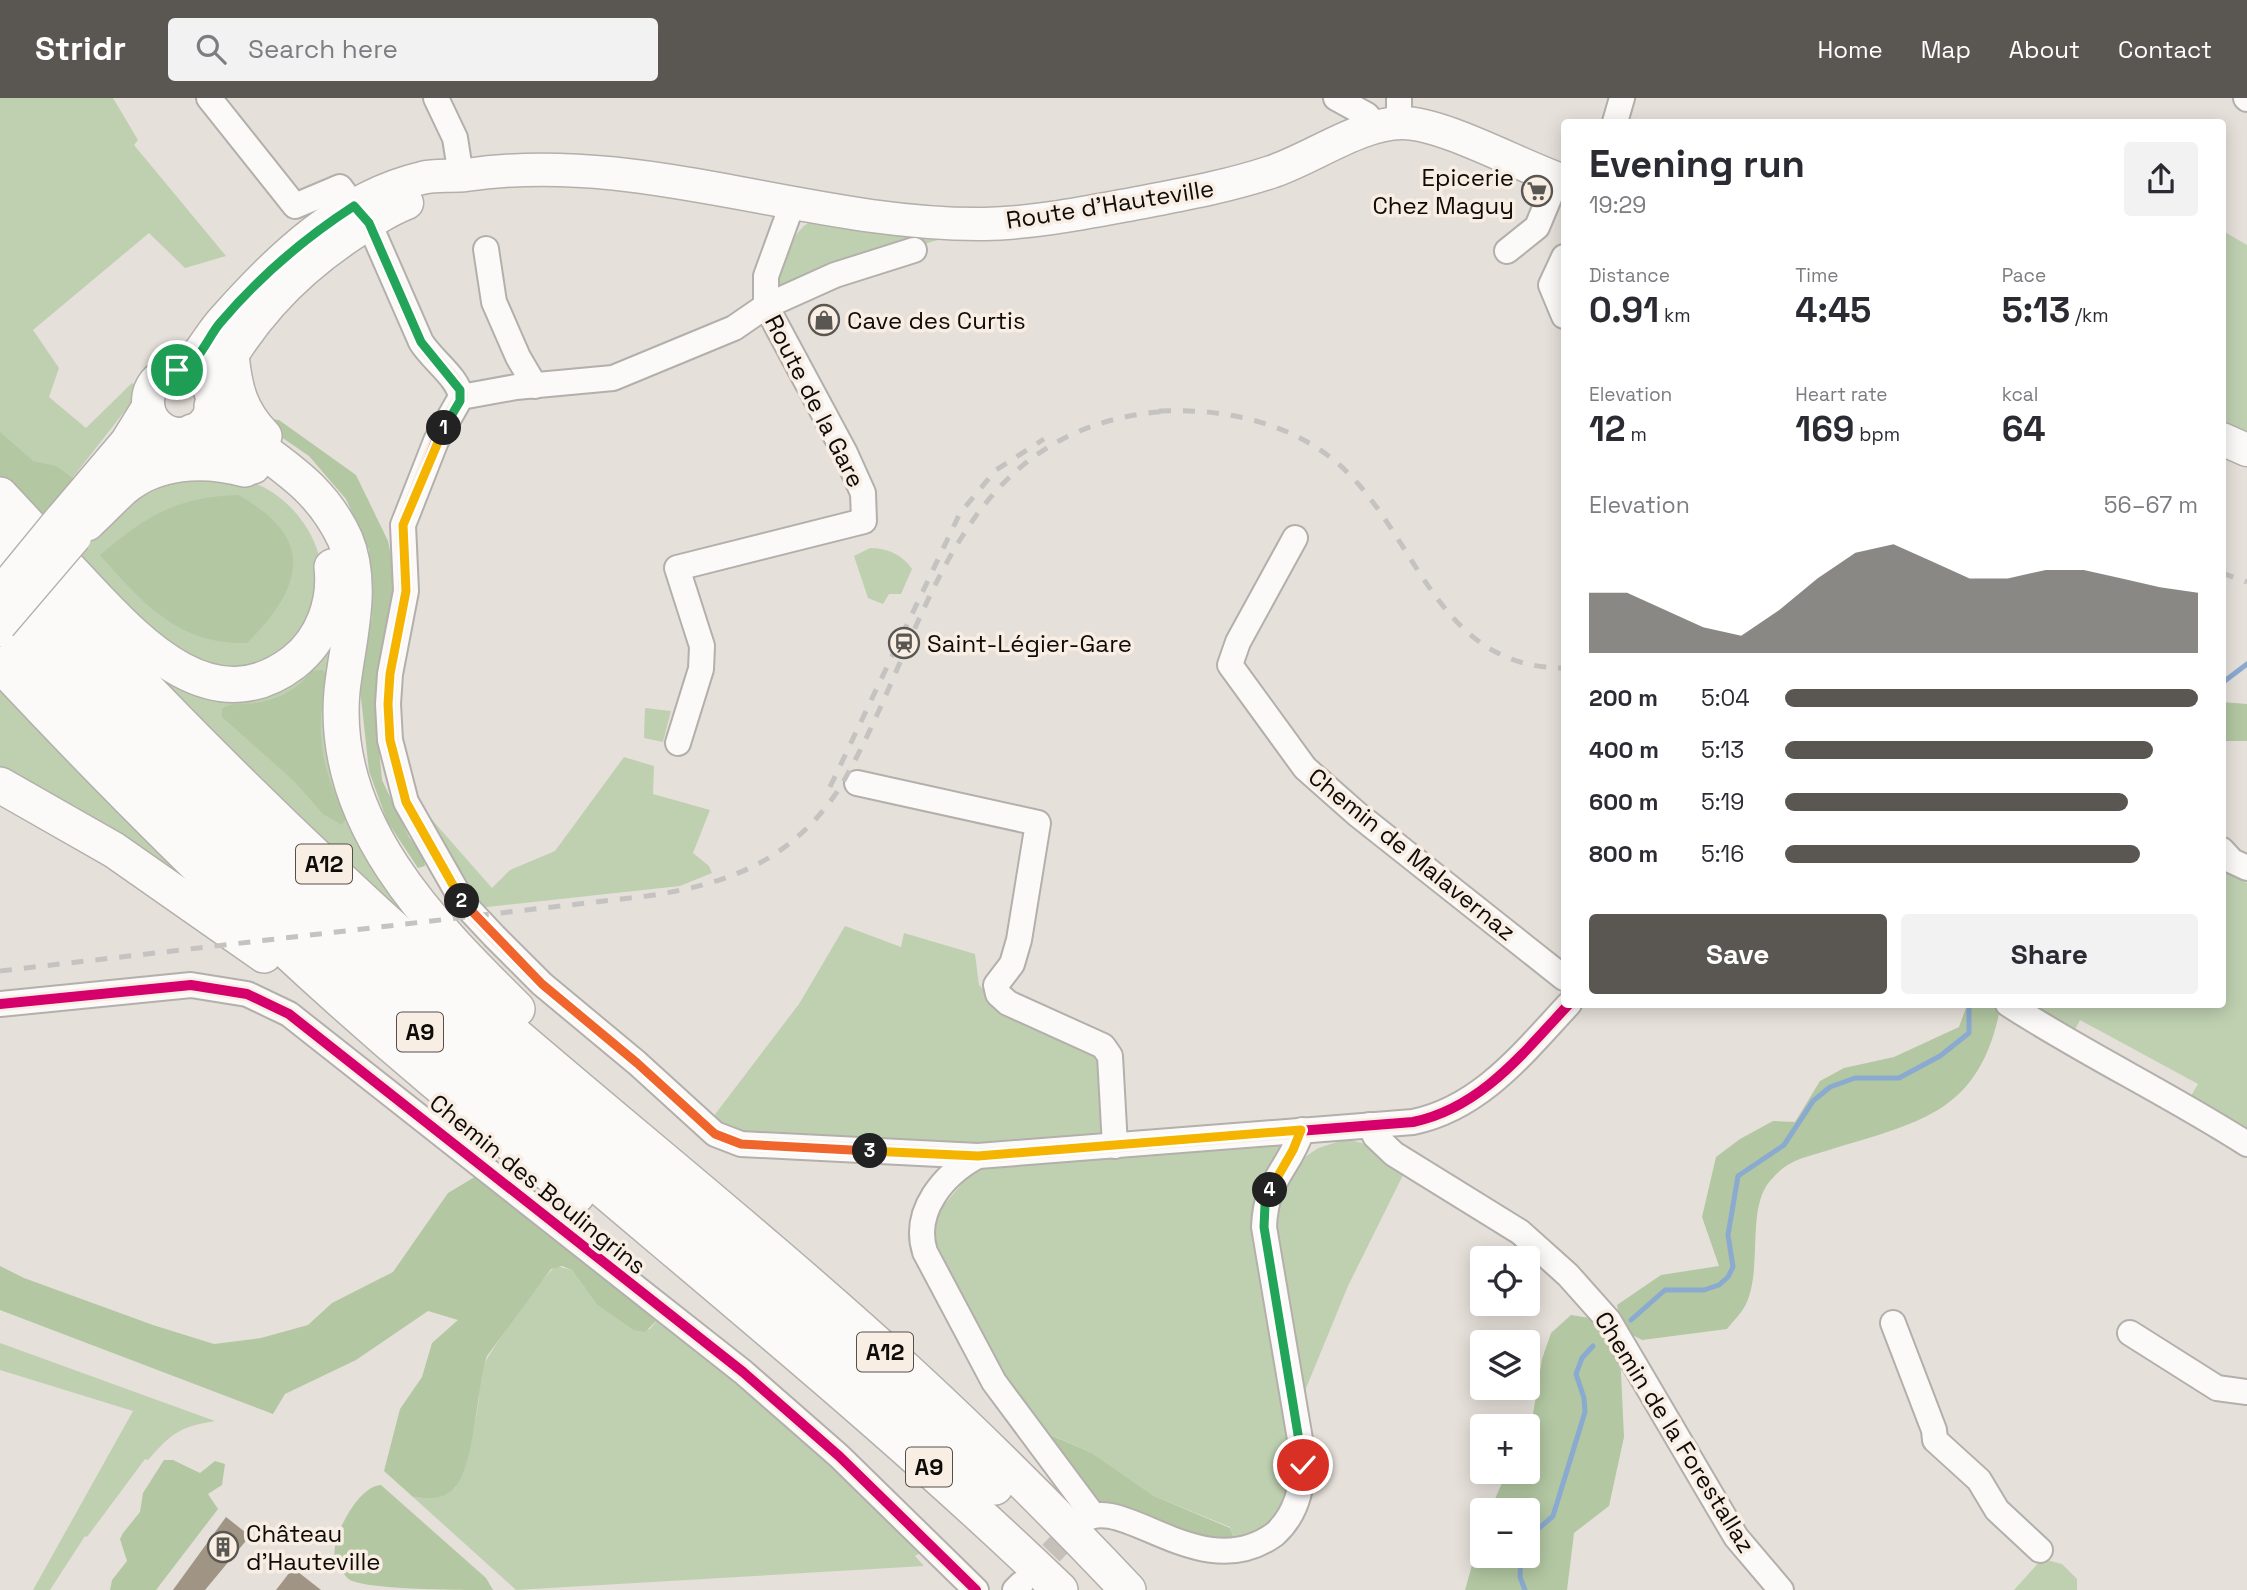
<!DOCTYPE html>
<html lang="en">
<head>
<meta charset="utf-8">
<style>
	body { margin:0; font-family:"Space Grotesk",sans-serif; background:#f2f2f3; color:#2b2b33; height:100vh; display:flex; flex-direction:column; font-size:26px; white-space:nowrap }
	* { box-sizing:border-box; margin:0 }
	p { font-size:23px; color:#7c7c81 }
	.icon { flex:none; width:38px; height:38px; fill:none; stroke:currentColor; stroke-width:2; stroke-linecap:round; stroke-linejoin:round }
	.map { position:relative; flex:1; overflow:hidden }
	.panel { position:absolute; left:1561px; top:21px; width:665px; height:889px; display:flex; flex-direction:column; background:#fff; border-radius:7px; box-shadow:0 4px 18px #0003 }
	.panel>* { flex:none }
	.fabs { position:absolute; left:1470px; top:1148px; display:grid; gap:14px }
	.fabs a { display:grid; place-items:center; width:70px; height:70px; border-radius:7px; background:#fff; box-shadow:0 4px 18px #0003; font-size:35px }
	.pin { position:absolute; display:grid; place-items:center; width:60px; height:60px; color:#fff; margin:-30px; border:4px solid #fff; border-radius:50%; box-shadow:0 2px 7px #0007 }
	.km { position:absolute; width:35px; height:35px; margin:-18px; border-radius:50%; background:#222; color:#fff; font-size:19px; line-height:35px; text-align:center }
	.round { display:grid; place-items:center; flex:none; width:74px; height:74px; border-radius:7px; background:#f2f2f3 }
	.summary { display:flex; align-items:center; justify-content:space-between; height:119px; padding:0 28px }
	h1 { font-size:38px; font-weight:600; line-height:52px }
	.metrics { display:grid; grid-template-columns:repeat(3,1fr); gap:10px; height:119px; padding:7px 28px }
	.metrics div { display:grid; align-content:center }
	.metrics b { font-size:35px; font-weight:600 }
	.metrics small { font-size:19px; font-weight:400 }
	.metrics p { font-size:19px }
	.chart { height:196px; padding:14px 28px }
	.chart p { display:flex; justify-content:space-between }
	.chart svg { width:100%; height:126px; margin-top:7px; fill:#5a5652; opacity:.7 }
	.primary-button { display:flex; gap:14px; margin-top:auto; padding:14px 28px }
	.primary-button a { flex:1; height:80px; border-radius:7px; background:#5a5652; color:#fff; font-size:28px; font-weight:600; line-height:80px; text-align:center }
	.primary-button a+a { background:#f2f2f3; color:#2b2b33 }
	ul { padding:0 28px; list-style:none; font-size:23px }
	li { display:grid; grid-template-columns:112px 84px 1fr; align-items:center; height:52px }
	li i { height:18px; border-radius:9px; background:#5a5652 }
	header { display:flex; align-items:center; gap:42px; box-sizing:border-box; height:98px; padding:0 35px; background:#5a5652; color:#fff }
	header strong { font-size:33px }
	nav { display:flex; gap:38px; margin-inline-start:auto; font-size:24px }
	.search { width:490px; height:63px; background:#f2f2f3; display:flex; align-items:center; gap:18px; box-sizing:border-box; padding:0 24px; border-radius:7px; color:#7c7c81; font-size:26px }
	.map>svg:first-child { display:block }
	.green { fill:#bfd0b1 }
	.forest { fill:#b2c7a2 }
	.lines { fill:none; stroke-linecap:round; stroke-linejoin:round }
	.stream { stroke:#8baad0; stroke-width:5 }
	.building { fill:#a09585 }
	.minor-tunnel { stroke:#c6c0ba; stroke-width:24; stroke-dasharray:24 12; stroke-linecap:butt }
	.minor-casing { stroke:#b3afaa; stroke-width:28 }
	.major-casing { stroke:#b3afaa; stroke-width:35 }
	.highway-casing { stroke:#b3afaa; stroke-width:38 }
	.minor { stroke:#fbfaf9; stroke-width:24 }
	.major { stroke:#fbfaf9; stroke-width:32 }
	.highway { stroke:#fbfaf9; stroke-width:35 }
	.rail { stroke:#c5c3c1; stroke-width:5; stroke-dasharray:12 12; stroke-linecap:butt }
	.major-bridge-casing { stroke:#b3afaa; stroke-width:35; stroke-linecap:butt }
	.major-bridge { stroke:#fbfaf9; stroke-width:32 }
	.cycleway-casing { stroke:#f8eee3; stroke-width:15 }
	.cycleway { stroke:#d6006c; stroke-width:10 }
	.split-1-casing { stroke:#fff; stroke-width:14 }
	.split-2-casing { stroke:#fff; stroke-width:14 }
	.split-3-casing { stroke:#fff; stroke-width:14 }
	.split-4-casing { stroke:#fff; stroke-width:14 }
	.split-5-casing { stroke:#fff; stroke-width:14 }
	.split-1 { stroke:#22a559; stroke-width:9 }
	.split-2 { stroke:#f5b400; stroke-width:9 }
	.split-3 { stroke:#f0652b; stroke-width:9 }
	.split-4 { stroke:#f5b400; stroke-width:9 }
	.split-5 { stroke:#22a559; stroke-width:9 }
	.labels { text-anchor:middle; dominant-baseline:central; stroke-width:7; stroke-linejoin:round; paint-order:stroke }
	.shield { fill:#f8eee3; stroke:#544f4a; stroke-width:2 }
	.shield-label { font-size:23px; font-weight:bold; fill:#0e0b08 }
	.poi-label { font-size:24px; fill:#0e0b08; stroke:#f8eee3; text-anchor:start }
	.street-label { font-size:24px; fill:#0e0b08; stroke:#f8eee3 }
</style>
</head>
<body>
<header>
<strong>Stridr</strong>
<div class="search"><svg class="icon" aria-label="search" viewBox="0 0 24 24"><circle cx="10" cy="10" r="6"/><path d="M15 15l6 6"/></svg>Search here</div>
<nav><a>Home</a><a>Map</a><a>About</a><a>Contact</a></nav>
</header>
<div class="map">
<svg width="2247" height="1492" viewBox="0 0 2247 1492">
	<rect width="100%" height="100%" fill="#e6e0da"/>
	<g class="green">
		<polygon points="0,0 113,0 138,42 134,47 226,158 185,170 149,135 33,232 59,270 49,299 86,330 132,285 142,291 38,424 0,383"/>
		<path d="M814 121 948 139 784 188 776 187C785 161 789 135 814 121Z"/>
		<polygon points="2223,133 2247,147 2247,337 2222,323 2225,275 2222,273"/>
		<path d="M180 381C198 381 220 378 239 381 282 388 319 432 322 475 323 486 310 526 304 536 299 547 263 565 251 572L178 560 75 463 117 410Z"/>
		<path d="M870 450C887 450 902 456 912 471L901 496H889L883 506 868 500 854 458Z"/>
		<polygon points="336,515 336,645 463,874 159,588 107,522 238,591"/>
		<polygon points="0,580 251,832 0,679"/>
		<polygon points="645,610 671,613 663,644 644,640"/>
		<polygon points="624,659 654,668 653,696 710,712 693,755 709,768 712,775 680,788 478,810 419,707 492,790 510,772 555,753"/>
		<polygon points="2223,772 2247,785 2247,1043 2188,1003 2198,986 2080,922 2071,939 2023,906 2222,906"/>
		<polygon points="845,828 901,849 904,835 975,856 979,887 1002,910 1100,954 1104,1040 974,1051 770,1042 728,1032 713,1019 799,906"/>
		<polygon points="1347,1041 1369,1047 1407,1069 1348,1188 1302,1300 1270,1122 1298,1064 1318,1050"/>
		<polygon points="1279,1046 1279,1054 1260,1090 1295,1383 1277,1421 1238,1450 1230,1429 1154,1398 1092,1355 1047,1335 1038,1340 926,1142 929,1125 979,1065"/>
		<path d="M556 1168 572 1172 597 1207 633 1232 650 1231 658 1221 778 1316 923 1453 915 1458 924 1468 516 1492 413 1399 428 1400 455 1390C468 1364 474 1335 478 1306 480 1294 479 1280 483 1269 487 1256 546 1174 556 1168Z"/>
		<path d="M0 1245 215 1323C179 1329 172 1335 148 1362L145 1361 87 1439 85 1438 50 1492H33L133 1313 0 1272Z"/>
		<polygon points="2047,1462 2062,1466 2077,1481 2077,1492 2014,1492 2040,1463"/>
	</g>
	<g class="forest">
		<polygon points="271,321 279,322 356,377 388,443 396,483 380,566 377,631 382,682 409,739 423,758 425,768 418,770 387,723 369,673 359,581 372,518 369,452 346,401 309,358 271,332"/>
		<polygon points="0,334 33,363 56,368 74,381 38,424 0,383"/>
		<path d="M238 397C315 440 305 487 247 545 179 547 142 505 100 457 146 418 176 399 238 397Z"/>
		<path d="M322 572 329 577C313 631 321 670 346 720L342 727 323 716 295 684 222 619V611C232 603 243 607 254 605 276 603 299 591 311 573Z"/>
		<polygon points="2222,604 2247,606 2247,643 2223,643"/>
		<path d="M1967 907H1994L2000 911C1979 1016 1919 1024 1829 1052 1804 1060 1788 1061 1770 1083 1746 1111 1763 1170 1746 1206 1742 1215 1733 1223 1727 1231L1642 1242 1621 1231 1617 1207 1661 1177 1719 1168 1702 1119 1716 1059 1740 1041 1773 1023 1795 1024 1820 983 1844 970 1894 959 1959 929Z"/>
		<path d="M478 1077 658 1221 645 1234 633 1232 597 1207 572 1172 562 1168 551 1171 487 1258C476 1287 476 1377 450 1394 439 1402 425 1400 413 1399L384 1373 400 1311 422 1279 432 1245 458 1222 428 1213 356 1262 285 1296 273 1316 0 1212V1168L24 1180 153 1227 214 1246 261 1240 308 1227 332 1205 393 1174 448 1095Z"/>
		<polygon points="1571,1217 1609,1223 1620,1254 1624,1339 1609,1408 1574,1435 1567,1492 1465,1492 1482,1432 1482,1458 1528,1458 1528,1412 1490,1412 1507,1374 1528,1374 1527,1328 1533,1316 1542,1261 1551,1235"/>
		<polygon points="1046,1335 1092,1355 1154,1398 1230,1430 1238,1450 1104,1417"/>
		<polygon points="164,1362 173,1362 200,1375 215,1363 225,1366 222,1387 208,1396 218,1411 156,1492 110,1492 112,1482 127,1463 120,1441 123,1435 140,1414 143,1395"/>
		<path d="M381 1387 486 1480 493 1492C463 1492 370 1492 350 1482 344 1478 337 1466 335 1460 330 1440 359 1387 381 1387Z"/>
	</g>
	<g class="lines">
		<g class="stream">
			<polyline points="2222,585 2247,566"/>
			<polyline points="1631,1222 1665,1192 1704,1192 1719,1187 1728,1179 1733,1169 1728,1137 1738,1078 1784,1047 1813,1003 1830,989 1855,980 1899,980 1940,958 1969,935 1969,906"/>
			<polyline points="1528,1440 1553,1418 1585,1314 1584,1300 1576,1276 1582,1260 1593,1248"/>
			<polyline points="1521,1458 1520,1479 1525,1492"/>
		</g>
	</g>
	<g class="building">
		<polygon points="226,1419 250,1438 205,1492 173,1492"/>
		<polygon points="293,1470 321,1492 276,1492"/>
	</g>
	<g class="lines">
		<polyline class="minor-tunnel" points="1026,1481 1079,1426"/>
		<g class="minor-casing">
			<g id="minor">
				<polyline points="209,0 295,108 340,89 354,108"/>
				<polyline points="436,0 455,40 461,78"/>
				<polyline points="1336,0 1367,17 1377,30"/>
				<polyline points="2246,0 2247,1"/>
				<polyline points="1615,24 1622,0"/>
				<polyline points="1399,25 1399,0"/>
				<path d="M369 125 421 244C432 262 458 279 461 299L436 343 403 427 406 493 390 576 388 606 390 642 406 704 464 806 494 838 542 886 637 965 715 1036 741 1046 978 1058 1413 1024C1481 1010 1524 954 1569 906"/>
				<polyline points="486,151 494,204 518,259 535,288"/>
				<polyline points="1507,153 1537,129 1557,81"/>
				<polyline points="1564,159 1551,187 1564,218"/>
				<polyline points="461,299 516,289 613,280 734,230 766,208 835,177 914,152"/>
				<polyline points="1295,440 1238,544 1230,567 1305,670 1357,716 1564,880"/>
				<polyline points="678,645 701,571 702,548 677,470 864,423 863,395 845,355 766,208 766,178 793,104"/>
				<polyline points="857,685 1038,725 1019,842 1012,866 996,887 998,896 1008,905 1103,948 1110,958 1115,1048"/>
				<polyline points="2222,752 2232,763 2247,770"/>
				<polyline points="0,906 191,887 247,896 289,916 743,1274 839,1358 976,1492"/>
				<path d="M2008 906C2085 956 2169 996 2247 1046"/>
				<polyline points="1370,1027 1375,1038 1394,1056 1520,1134 1568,1177 1609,1223 1736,1439 1781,1492"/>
				<path d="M978 1058C944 1076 912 1113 925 1154L994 1284 1093 1417"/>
				<polyline points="1893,1225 1934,1332 1935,1342 1979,1382 1997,1412 2040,1452"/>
				<polyline points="2130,1235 2217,1290 2247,1294"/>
				<path d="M1079 1426C1117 1387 1199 1492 1275 1436 1299 1414 1304 1383 1302 1353L1264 1129C1266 1079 1289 1072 1302 1032"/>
				<polyline points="1015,1492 1021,1486"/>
			</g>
		</g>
		<g class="major-casing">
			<g id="major">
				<circle cx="180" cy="304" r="32"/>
				<path d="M181 272C201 258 208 238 224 221 277 161 341 99 422 80 437 76 451 79 466 77 642 51 810 128 985 126 1034 125 1084 115 1133 106 1179 97 1226 89 1271 74 1311 61 1362 24 1403 25 1443 25 1522 69 1564 83"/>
				<path d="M211 294C245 228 289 178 351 137 369 125 387 113 407 105"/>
				<polyline points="2222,341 2247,352"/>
				<polyline points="113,386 147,355 178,336"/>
				<polyline points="60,422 127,343 148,309"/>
			</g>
		</g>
		<g class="highway-casing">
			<g id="highway">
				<path d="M231 256C234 290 240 314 264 338"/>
				<path d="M212 308C258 360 313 372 345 441 365 488 347 545 342 593 330 725 431 826 517 911"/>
				<polyline points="192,334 253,368"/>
				<path d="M0 397C28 427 56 457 84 487 137 543 212 627 294 564 323 541 336 504 332 469"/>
				<path d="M87 425C99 414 110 402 122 391 156 362 203 360 245 371"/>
				<path d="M0 434C134 582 274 724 423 857 582 998 750 1129 907 1273 983 1343 1057 1417 1128 1492"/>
				<path d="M0 477C121 609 246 736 379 856 580 1038 794 1207 995 1389"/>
				<path d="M0 522C134 668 274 806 423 937 634 1123 857 1297 1060 1492"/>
				<path d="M0 566C179 757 368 940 577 1097"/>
				<polyline points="0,687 114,752 264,857"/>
			</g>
		</g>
		<use href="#minor" class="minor"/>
		<use href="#major" class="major"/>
		<use href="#highway" class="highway"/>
		<g class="rail">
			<path d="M1159 313C1226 310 1297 325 1346 373 1419 444 1439 570 1564 570"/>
			<polyline points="2222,475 2247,484"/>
			<polyline points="830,689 960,415 996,372 1044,341"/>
			<path d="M0 873 647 798C729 786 791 763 839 691 931 536 947 329 1168 313"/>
		</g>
		<g class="major-bridge-casing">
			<g id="major-bridge">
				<polyline points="6,488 60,422"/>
				<polyline points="0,527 75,439"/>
			</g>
		</g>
		<use href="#major-bridge" class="major-bridge"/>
		<g class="cycleway-casing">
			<g id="cycleway">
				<path d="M369 125 421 244C432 262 458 279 461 299L436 343 403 427 406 493 390 576 388 606 390 642 406 704 464 806 494 838 542 886 637 965 715 1036 741 1046 978 1058 1413 1024C1481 1010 1524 954 1569 906"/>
				<polyline points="0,906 191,887 247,896 289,916 743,1274 839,1358 976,1492"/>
			</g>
		</g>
		<use href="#cycleway" class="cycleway"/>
	</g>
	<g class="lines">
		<g class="split-1-casing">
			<path id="split-1" d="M177 272C199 268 207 240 220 225 259 179 303 141 354 108L369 125 421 244 460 292V303L444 330"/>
		</g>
		<g class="split-2-casing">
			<polyline id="split-2" points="444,330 403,427 406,493 390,576 388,606 390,642 406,704 462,803"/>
		</g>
		<g class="split-3-casing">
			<polyline id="split-3" points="462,803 542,886 637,965 715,1036 741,1046 870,1053"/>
		</g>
		<g class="split-4-casing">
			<polyline id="split-4" points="870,1053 978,1058 1301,1032 1293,1052 1270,1092"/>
		</g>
		<g class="split-5-casing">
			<polyline id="split-5" points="1270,1092 1265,1107 1264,1129 1303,1367"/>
		</g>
		<use href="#split-1" class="split-1"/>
		<use href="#split-2" class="split-2"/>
		<use href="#split-3" class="split-3"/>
		<use href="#split-4" class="split-4"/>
		<use href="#split-5" class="split-5"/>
	</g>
	<defs>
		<g id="supermarket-ring" transform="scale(1.575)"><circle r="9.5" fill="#f8eee3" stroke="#5a5652" stroke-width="1.5"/><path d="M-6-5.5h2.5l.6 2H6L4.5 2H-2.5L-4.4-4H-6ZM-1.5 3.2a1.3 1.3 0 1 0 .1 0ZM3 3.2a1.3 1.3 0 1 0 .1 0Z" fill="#5a5652"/></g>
		<g id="shop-ring" transform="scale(1.575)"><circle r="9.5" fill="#f8eee3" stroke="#5a5652" stroke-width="1.5"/><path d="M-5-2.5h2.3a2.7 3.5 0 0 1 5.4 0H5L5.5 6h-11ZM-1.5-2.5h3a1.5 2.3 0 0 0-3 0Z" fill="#5a5652"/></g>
		<g id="station-ring" transform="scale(1.575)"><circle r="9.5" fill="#f8eee3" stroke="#5a5652" stroke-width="1.5"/><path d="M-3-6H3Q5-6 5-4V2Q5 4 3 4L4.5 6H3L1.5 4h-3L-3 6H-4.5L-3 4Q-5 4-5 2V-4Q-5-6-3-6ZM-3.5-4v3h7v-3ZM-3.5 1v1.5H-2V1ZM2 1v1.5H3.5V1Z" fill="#5a5652"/></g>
		<g id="building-ring" transform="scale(1.575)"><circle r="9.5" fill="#f8eee3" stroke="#5a5652" stroke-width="1.5"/><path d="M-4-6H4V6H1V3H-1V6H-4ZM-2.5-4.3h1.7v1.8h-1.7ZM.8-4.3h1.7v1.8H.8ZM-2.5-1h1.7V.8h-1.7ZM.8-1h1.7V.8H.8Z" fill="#5a5652"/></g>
	</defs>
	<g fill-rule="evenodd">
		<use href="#supermarket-ring" x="1537" y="93"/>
		<use href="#shop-ring" x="824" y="222"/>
		<use href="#station-ring" x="904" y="545"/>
		<use href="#building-ring" x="223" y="1449"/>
	</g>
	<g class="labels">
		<g class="shield">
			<rect x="296" y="746.5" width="56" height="39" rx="5"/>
			<rect x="397" y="914.5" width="46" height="39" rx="5"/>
			<rect x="857" y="1234.5" width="56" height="39" rx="5"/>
			<rect x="906" y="1349.5" width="46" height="39" rx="5"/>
		</g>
		<g class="shield-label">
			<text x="324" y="766">A12</text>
			<text x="420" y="934">A9</text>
			<text x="885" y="1254">A12</text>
			<text x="929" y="1369">A9</text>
		</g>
		<g class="poi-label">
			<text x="1514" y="79" text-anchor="end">Epicerie<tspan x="1514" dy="28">Chez Maguy</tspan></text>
			<text x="847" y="222">Cave des Curtis</text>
			<text x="927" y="545">Saint-Légier-Gare</text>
			<text x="246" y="1435">Château<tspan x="246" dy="28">d'Hauteville</tspan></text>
		</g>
		<g class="street-label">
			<text transform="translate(1110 106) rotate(-9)">Route d'Hauteville</text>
			<text transform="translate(815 303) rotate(63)">Route de la Gare</text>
			<text transform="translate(1412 756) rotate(39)">Chemin de Malavernaz</text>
			<text transform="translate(538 1086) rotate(39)">Chemin des Boulingrins</text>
			<text transform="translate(1675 1334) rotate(58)">Chemin de la Forestallaz</text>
		</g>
	</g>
</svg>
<div class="fabs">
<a><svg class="icon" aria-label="locate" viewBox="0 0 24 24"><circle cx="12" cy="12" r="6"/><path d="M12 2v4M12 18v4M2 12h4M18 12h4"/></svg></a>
<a><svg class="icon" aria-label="layers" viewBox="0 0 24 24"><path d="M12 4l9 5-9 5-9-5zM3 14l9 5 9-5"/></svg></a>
<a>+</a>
<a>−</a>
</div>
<div class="pin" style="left:177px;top:272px;background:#1e9e55"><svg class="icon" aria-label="arrive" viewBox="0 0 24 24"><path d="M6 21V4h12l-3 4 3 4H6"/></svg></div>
<div class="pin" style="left:1303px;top:1367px;background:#d93025"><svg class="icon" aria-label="check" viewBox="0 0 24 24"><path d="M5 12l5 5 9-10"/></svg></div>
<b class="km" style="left:444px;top:330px">1</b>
<b class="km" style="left:462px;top:803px">2</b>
<b class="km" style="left:870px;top:1053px">3</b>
<b class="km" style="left:1270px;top:1092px">4</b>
<section class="panel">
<div class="summary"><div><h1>Evening run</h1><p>19:29</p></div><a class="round"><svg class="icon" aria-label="share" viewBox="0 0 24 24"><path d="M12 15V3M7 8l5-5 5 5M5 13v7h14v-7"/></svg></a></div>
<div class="metrics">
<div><p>Distance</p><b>0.91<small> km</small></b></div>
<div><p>Time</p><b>4:45</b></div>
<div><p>Pace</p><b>5:13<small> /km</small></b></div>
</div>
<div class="metrics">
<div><p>Elevation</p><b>12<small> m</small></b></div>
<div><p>Heart rate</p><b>169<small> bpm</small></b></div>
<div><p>kcal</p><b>64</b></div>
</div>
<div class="chart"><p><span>Elevation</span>56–67 m</p>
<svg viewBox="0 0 160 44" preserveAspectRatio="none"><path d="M0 44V23L10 23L20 29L30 35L40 38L50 29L60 18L70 9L80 6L90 12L100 18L110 18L120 15L130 15L140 18L150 21L160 23V44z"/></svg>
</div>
<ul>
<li><b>200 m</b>5:04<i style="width:100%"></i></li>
<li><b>400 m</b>5:13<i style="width:89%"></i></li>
<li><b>600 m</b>5:19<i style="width:83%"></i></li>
<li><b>800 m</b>5:16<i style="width:86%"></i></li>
</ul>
<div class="primary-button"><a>Save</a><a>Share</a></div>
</section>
</div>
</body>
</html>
